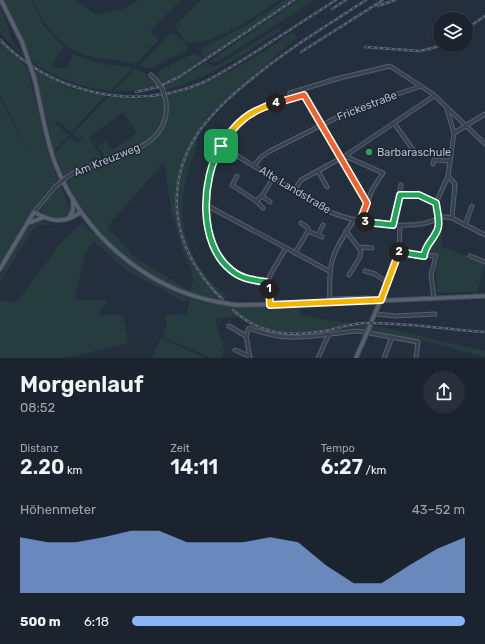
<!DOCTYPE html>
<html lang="de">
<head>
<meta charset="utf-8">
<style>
	body { margin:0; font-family:Rubik,sans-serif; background:#282f3a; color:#f1f3f6; height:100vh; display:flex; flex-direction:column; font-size:15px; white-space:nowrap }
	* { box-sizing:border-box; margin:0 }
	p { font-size:13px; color:#a0a4aa }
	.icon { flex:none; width:22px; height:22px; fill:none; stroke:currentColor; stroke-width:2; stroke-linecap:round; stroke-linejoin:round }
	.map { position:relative; height:358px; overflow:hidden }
	.details { display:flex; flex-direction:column; background:#1b232e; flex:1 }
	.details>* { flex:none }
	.buttons { position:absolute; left:433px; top:12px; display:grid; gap:8px }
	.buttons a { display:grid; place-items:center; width:40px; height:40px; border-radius:50%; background:#1b232e; box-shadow:0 1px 3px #0004,0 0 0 1px #39404a; font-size:20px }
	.pin { position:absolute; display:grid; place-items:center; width:34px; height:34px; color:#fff; margin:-17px; border-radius:8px; box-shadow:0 2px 6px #0006 }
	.km { position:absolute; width:20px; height:20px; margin:-10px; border-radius:50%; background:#222; color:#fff; font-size:11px; line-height:20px; text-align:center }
	.round { display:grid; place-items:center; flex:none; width:42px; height:42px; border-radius:21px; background:#282f3a }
	.headline { display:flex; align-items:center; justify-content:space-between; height:68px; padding:0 20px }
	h1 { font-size:22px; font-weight:600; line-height:30px }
	.figures { display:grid; grid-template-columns:repeat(3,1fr); gap:6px; height:68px; padding:4px 20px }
	.figures div { display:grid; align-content:center }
	.figures b { font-size:20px; font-weight:600 }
	.figures small { font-size:11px; font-weight:400 }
	.figures p { font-size:11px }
	.chart { height:112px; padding:8px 20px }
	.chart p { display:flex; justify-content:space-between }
	.chart svg { width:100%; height:72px; margin-top:4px; fill:#8ab4f8; opacity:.7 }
	ul { padding:0 20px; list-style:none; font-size:13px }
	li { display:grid; grid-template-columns:64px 48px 1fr; align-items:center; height:30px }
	li i { height:10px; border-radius:5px; background:#8ab4f8 }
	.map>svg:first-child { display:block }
	.green { fill:#263c3f }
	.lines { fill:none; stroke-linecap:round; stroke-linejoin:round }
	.minor-casing { stroke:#565f6c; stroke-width:5 }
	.major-casing { stroke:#414a57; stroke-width:5.5 }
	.minor { stroke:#38414e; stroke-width:3 }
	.major { stroke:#56606e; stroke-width:3.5 }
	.rail-casing { stroke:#5a6575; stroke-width:2.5 }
	.rail { stroke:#1d2633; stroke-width:1; stroke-dasharray:3; stroke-linecap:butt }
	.minor-bridge-casing { stroke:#565f6c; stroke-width:5; stroke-linecap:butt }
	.major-bridge-casing { stroke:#414a57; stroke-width:5.5; stroke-linecap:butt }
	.minor-bridge { stroke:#38414e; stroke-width:3 }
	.major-bridge { stroke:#56606e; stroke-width:3.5 }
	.split-1-casing { stroke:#fff; stroke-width:8 }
	.split-2-casing { stroke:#fff; stroke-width:8 }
	.split-3-casing { stroke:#fff; stroke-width:8 }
	.split-4-casing { stroke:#fff; stroke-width:8 }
	.split-5-casing { stroke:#fff; stroke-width:8 }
	.split-1 { stroke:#22a559; stroke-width:5 }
	.split-2 { stroke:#f5b400; stroke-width:5 }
	.split-3 { stroke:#22a559; stroke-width:5 }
	.split-4 { stroke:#f0652b; stroke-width:5 }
	.split-5 { stroke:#f5b400; stroke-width:5 }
	.leisure-dot { fill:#2e9e5b; stroke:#1d2633; stroke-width:1.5 }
	.labels { text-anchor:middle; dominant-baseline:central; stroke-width:3; stroke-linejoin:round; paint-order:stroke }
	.street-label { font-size:11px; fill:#b4bcc9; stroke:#1d2633 }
	.poi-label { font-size:11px; fill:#b4bcc9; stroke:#1d2633; text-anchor:start }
</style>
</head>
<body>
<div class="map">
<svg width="485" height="358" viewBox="0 0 485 358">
	<rect width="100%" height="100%" fill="#242f3e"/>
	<g class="green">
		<path d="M4 0H31L45 27 64 47 51 67 61 68 68 67 73 54 95 62 133 68 110 91C82 88 57 78 33 63L28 50Z"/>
		<path d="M33 0H75L91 11 99 14 123 9 139 0H181L150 31 159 40 152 47 142 44 151 48 136 64C122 60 107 60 93 57 63 51 44 27 33 0Z"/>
		<path d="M201 0H280C262 12 208 49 188 42 184 41 180 34 177 31L176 25Z"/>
		<polygon points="285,0 291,0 205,58 201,54 204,47 248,24"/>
		<polygon points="298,0 315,0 219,61 213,63 209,61"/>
		<path d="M0 6C6 17 7 27 11 39 14 46 21 49 24 57L0 33Z"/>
		<path d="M279 27 281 30C244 54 209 78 165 90L163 87 180 79 206 62 212 66H217Z"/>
		<path d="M293 32 297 37 206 118C204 123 199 129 198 135 197 140 197 144 195 150 178 197 175 235 207 277 213 285 222 292 229 298L195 297 189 295 193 280 191 269 182 249 172 215 164 162 107 227 136 258 188 290 187 295 132 265 89 219 66 183C73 178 81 171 89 167 125 154 179 148 167 95 214 85 253 58 293 32Z"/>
		<polygon points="170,33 177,36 186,44 187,50 162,62 154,68 145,68 139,65"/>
		<path d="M0 42 27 67 49 156 58 180C32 205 17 234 0 265V99L29 154 0 95Z"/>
		<polygon points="190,55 198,55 202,59 177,76 161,83 157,77 158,73 163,67 167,67"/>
		<polygon points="135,68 150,76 157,85 139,90 113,92"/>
		<polygon points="35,71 72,89 105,96 71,132 57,120 55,123 69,135 54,151"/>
		<path d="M163 96C173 137 136 149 105 158L98 147 105 141 112 150 137 133 123 112 89 137 102 158 64 176 55 153 70 137 77 143 86 136 79 139 73 134 108 97 142 99Z"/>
		<path d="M61 186 71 212C64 225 49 219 40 211L48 199Z"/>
		<path d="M40 221 54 225H39L34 228 0 282V277C9 260 22 226 40 221Z"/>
		<polygon points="82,223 131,268 188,297 187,301 183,301 127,271 94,242 86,251 74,299 108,300 97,315 123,315 128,343 65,358 0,358 0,300 16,303 60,244"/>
		<polygon points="442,231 442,247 485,263 477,292 437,293 436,272 440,257 427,255 427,250 439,232"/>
		<path d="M189 298C225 310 262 308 299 306L300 315 327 320 382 327 485 351V357L421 340 382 334 368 329 356 327 303 337 271 334 252 326 239 316 215 319 224 351 222 358H212L163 337V331L167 327 165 315 187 314Z"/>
		<polygon points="161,338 163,339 206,358 152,358"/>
	</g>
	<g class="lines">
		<g class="minor-casing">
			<g id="minor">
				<polyline points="151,75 156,80"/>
				<polyline points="303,93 367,203"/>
				<polyline points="290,99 290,93 336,79 390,66 433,94 485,144"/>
				<polyline points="394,123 414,151"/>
				<polyline points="454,133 485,114"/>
				<path d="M221 146 326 210C350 222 413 232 437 219L438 216"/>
				<polyline points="345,156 383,173 372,190 360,221"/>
				<polyline points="433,164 434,160 450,161"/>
				<polyline points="254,166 261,157 270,151 354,109 421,86"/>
				<polyline points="318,171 327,187"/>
				<polyline points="237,176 232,185 256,201 262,196 273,178"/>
				<polyline points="448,176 455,184 452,218"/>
				<path d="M67 177C101 154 172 156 166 102"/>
				<polyline points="294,191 301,180 345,156 434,96"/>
				<polyline points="400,195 419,195 436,203"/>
				<polyline points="262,196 270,202"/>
				<polyline points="256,201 263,208"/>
				<polyline points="206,205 329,271"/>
				<polyline points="34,212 55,187"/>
				<polyline points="438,216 436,203 448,176 454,133 447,109"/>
				<polyline points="438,216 452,218 485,235"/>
				<polyline points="393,225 401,185"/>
				<polyline points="465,225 472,206"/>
				<polyline points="308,231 322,237"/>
				<polyline points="346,231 361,251 360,257 349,275"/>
				<polyline points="318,235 323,225"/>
				<polyline points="358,247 372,248"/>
				<polyline points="399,252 415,255 436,256 431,275 434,298"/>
				<polyline points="295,253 308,231 308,228 301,223"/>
				<path d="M424 256C425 242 441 234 437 219"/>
				<polyline points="470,256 485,262"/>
				<polyline points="365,271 375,274 388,283"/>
				<polyline points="269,285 269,277 286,248"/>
				<polyline points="330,299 368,298 369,301"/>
				<polyline points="381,300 399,252 400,225"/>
				<path d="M330 303C328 262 331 254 354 220"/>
				<path d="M269 305V286L267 283C255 277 245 282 231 270 188 235 205 148 244 117 261 104 284 100 304 95"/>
				<polyline points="376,314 395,316 435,314"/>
				<polyline points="229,326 246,336"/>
				<polyline points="235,350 249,356"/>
				<path d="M250 358 246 336 249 328C289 344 315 335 356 331L364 332 418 342 416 358"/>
				<polyline points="318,358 329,334"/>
				<polyline points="384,358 392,337"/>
			</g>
		</g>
		<g class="major-casing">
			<g id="major">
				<polyline points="1,0 22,42"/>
				<path d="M34 77C41 105 45 136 55 163 82 233 144 288 218 302"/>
				<polyline points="69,218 73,210 73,199"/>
				<polyline points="28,223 42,218"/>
				<path d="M0 269 34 212C51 222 64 224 81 212"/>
				<polyline points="236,305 308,304 485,296"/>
				<polyline points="372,320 381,300"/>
				<polyline points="356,358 370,326"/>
			</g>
		</g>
		<use href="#minor" class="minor"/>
		<use href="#major" class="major"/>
		<g class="rail-casing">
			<g id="rail">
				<polyline points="378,6 395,0"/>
				<polyline points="332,9 346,0"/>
				<polyline points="466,29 485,16"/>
				<path d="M0 40C52 93 132 112 202 83 221 74 239 62 257 51 283 34 310 17 336 0"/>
				<polyline points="365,47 420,51 444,45"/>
				<polyline points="301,52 383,0"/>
				<polyline points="136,92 158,87 179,77 294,0"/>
				<path d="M223 300C197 275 180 246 177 210 173 149 210 112 254 77 289 48 328 25 366 0"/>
				<path d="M233 310C261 336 294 337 330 330 342 327 354 323 366 323 406 323 446 329 485 332"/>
			</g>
		</g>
		<use href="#rail" class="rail"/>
		<g class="minor-bridge-casing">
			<g id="minor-bridge">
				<polyline points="156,80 163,90 166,102"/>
				<polyline points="55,187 67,177"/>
			</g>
		</g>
		<g class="major-bridge-casing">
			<g id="major-bridge">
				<polyline points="22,42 34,77"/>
				<polyline points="218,302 236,305"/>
			</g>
		</g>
		<use href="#minor-bridge" class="minor-bridge"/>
		<use href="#major-bridge" class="major-bridge"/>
	</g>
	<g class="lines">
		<g class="split-1-casing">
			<path id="split-1" d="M221 146C201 179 198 244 231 270 241 279 253 280 266 282L269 289"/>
		</g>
		<g class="split-2-casing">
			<polyline id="split-2" points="269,289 270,305 381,300 399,252"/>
		</g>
		<g class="split-3-casing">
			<path id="split-3" d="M365 222 393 225 400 195H419L436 203C437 211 440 221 438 228 435 239 425 244 424 256L399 252"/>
		</g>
		<g class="split-4-casing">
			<polyline id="split-4" points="276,103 304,95 367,203 360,221 365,222"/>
		</g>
		<g class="split-5-casing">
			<path id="split-5" d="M221 146C236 122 249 111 276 103"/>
		</g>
		<use href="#split-1" class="split-1"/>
		<use href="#split-2" class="split-2"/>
		<use href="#split-3" class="split-3"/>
		<use href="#split-4" class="split-4"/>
		<use href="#split-5" class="split-5"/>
	</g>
	<circle class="leisure-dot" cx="369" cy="152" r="4"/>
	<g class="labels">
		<g class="street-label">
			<text transform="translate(367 106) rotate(-21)">Frickestraße</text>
			<text transform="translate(107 160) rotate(-22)">Am Kreuzweg</text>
			<text transform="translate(295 190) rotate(31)">Alte Landstraße</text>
		</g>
		<g class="poi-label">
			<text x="377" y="152">Barbaraschule</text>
		</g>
	</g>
</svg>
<div class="buttons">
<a><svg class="icon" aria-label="layers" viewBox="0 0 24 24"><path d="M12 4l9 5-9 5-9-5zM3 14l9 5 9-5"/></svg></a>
</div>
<div class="pin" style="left:221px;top:146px;background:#1e9e55"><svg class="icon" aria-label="arrive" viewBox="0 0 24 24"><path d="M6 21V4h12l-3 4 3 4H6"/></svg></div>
<b class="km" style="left:269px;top:289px">1</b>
<b class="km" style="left:399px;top:252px">2</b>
<b class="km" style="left:365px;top:222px">3</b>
<b class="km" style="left:276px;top:103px">4</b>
</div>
<section class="details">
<div class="headline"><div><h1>Morgenlauf</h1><p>08:52</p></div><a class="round"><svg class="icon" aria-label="share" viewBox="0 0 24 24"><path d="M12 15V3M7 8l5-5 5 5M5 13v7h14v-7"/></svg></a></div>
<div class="figures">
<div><p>Distanz</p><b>2.20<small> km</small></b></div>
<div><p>Zeit</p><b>14:11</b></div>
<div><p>Tempo</p><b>6:27<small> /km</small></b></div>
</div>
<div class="chart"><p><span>Höhenmeter</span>43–52 m</p>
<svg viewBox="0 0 160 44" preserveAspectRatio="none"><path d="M0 44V10L10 13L20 13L30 10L40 6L50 6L60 13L70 13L80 13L90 10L100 13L110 27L120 38L130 38L140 27L150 17L160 10V44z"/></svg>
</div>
<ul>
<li><b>500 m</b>6:18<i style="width:100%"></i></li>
</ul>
</section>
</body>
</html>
